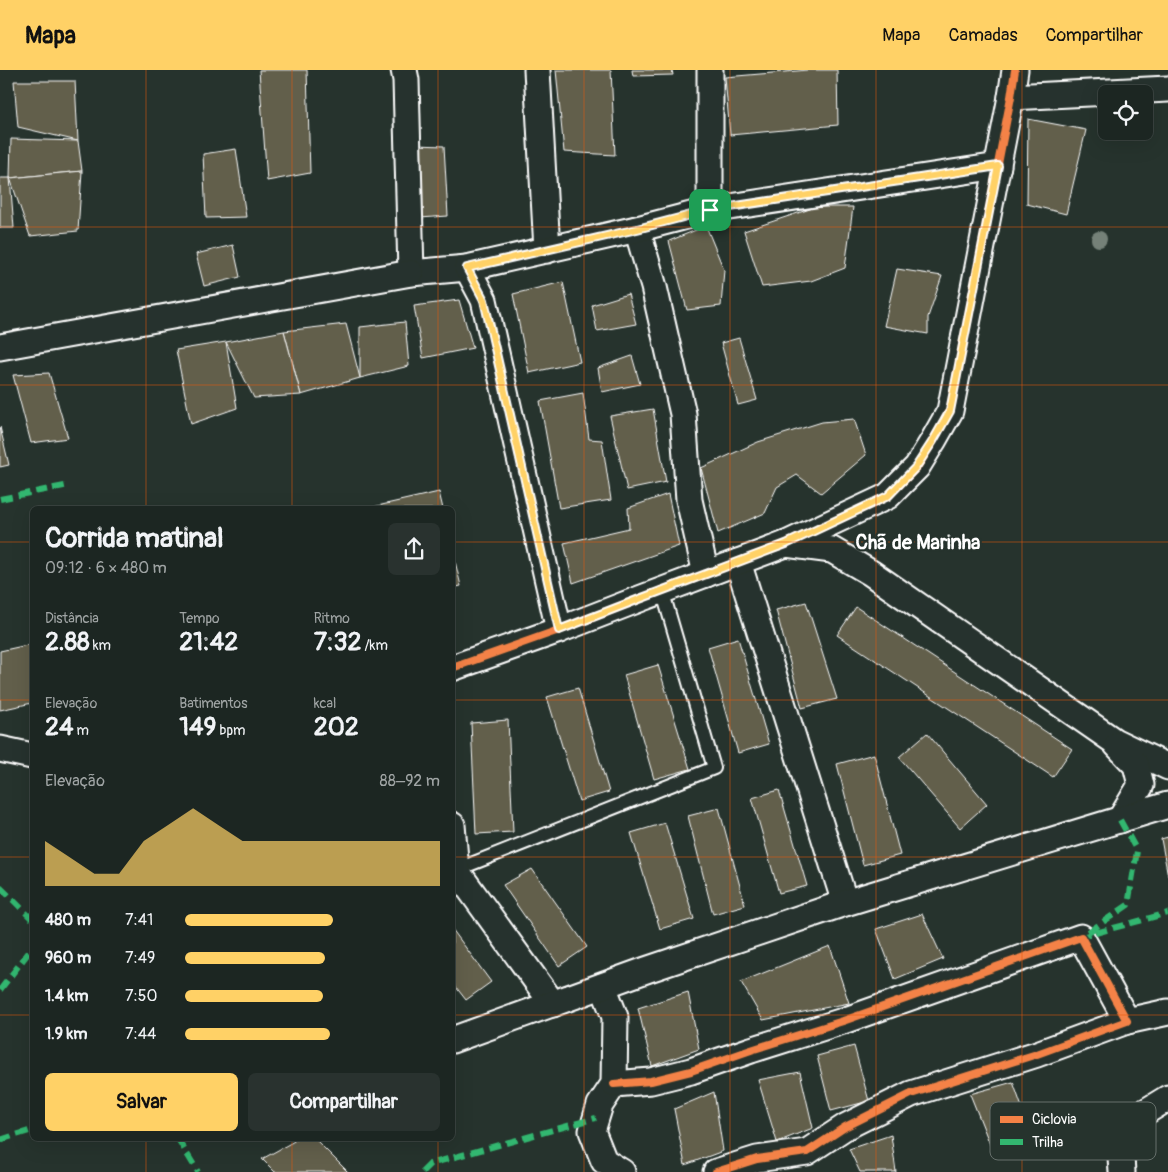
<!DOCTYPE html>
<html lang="pt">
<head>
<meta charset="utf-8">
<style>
	body { margin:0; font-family:Pangolin,sans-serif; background:#29322f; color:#f1f3f6; height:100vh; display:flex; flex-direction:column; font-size:19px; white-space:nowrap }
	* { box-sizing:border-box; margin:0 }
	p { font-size:16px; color:#a0a5a5 }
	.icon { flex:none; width:28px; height:28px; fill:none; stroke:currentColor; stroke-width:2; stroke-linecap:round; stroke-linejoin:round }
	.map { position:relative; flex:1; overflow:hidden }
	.drawer { position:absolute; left:30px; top:436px; width:425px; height:635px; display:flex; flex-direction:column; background:#1c2622; border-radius:8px; box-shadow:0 5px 20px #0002,0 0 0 1px #3a4340 }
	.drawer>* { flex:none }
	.tools { position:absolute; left:1098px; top:15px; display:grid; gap:10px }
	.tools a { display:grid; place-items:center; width:55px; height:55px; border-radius:8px; background:#1c2622; box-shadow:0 5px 20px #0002,0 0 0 1px #3a4340; font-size:25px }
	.pin { position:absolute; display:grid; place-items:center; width:42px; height:42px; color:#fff; margin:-21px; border-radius:10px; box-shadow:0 2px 8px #0006 }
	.round { display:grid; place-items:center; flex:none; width:52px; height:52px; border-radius:8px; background:#29322f }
	.overview { display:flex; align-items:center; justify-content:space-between; height:85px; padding:0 15px }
	h1 { font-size:28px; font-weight:700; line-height:38px }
	.metrics { display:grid; grid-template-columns:repeat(3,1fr); gap:8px; height:85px; padding:5px 15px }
	.metrics div { display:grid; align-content:center }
	.metrics b { font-size:25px; font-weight:700 }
	.metrics small { font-size:14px; font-weight:400 }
	.metrics p { font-size:14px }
	.chart { height:140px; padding:10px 15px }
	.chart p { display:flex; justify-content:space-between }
	.chart svg { width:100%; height:90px; margin-top:5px; fill:#ffd166; opacity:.7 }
	.primary-button { display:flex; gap:10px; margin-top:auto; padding:10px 15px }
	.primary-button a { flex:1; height:58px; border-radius:8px; background:#ffd166; color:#111; font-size:20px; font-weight:700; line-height:58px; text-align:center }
	.primary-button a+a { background:#29322f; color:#f1f3f6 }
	ul { padding:0 15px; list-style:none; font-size:16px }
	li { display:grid; grid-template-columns:80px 60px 1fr; align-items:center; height:38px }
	li i { height:12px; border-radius:6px; background:#ffd166 }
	header { display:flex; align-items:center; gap:30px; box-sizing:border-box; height:70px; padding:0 25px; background:#ffd166; color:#111 }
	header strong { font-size:24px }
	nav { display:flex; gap:28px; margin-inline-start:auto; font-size:18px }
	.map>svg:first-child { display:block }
	.building { fill:#625f4b; stroke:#fff }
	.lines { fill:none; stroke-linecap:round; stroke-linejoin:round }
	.lane-casing { stroke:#fff; stroke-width:16 }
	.street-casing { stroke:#fff; stroke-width:29 }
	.lane { stroke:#26332d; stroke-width:12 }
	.street { stroke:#26332d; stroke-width:25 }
	.quiet { stroke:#33b770; stroke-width:6; stroke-dasharray:12 6; stroke-linecap:butt }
	.cycleway-casing { stroke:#26332d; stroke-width:11 }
	.cycleway { stroke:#f48246; stroke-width:8 }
	.tree { fill:#748178 }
	.route-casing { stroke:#fff; stroke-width:10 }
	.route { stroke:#ffd166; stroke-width:6 }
	.grid { fill:none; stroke:#e8590c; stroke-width:1; stroke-opacity:0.55 }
	.labels { text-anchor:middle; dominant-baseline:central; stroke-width:4.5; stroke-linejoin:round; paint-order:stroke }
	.district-label { font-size:20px; font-weight:bold; fill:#fff; stroke:#26332d }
	.key { fill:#26332d; stroke:#67706c; stroke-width:1 }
	.key-label { font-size:14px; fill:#fff }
</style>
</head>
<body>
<header>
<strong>Mapa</strong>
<nav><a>Mapa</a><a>Camadas</a><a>Compartilhar</a></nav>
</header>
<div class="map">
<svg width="1168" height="1102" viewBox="0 0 1168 1102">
	<rect width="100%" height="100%" fill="#26332d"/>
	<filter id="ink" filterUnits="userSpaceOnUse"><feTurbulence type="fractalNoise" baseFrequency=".02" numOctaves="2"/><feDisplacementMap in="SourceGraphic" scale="10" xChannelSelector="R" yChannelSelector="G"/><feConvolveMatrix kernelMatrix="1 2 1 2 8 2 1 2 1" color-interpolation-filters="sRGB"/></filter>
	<g filter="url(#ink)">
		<g class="building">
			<polygon points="259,0 307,0 310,103 267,111"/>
			<polygon points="556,0 611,0 615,85 564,82"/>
			<polygon points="632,0 672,0 673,5 633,6"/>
			<polygon points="808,0 837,0 838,55 730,65 725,7"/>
			<polygon points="14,11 75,11 78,71 18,57"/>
			<polygon points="1028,49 1086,60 1066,144 1027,134"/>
			<polygon points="11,69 78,71 82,101 10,108"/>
			<polygon points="416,75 444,76 448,146 420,148"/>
			<polygon points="236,79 246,147 206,148 203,84"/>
			<polygon points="82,101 78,161 30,166 10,108"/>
			<polygon points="0,108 10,108 14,158 0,158"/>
			<polygon points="816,137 853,137 845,198 811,211 762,217 744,161"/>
			<polygon points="706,156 724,200 721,236 687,240 669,171"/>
			<polygon points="233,175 240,207 204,216 196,184"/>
			<polygon points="897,199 942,206 928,247 928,264 884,256"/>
			<polygon points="563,212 580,292 529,303 513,224"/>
			<polygon points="628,224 636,254 597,261 592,235"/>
			<polygon points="459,230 473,278 423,288 414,236"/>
			<polygon points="405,252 409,296 360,308 360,257"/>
			<polygon points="346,254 360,308 301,325 284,261"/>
			<polygon points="284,261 301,325 254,328 226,272"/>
			<polygon points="739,268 757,330 738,335 721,273"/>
			<polygon points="226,272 237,338 191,354 176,280"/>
			<polygon points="632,286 640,314 602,322 598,298"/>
			<polygon points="49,303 68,368 31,373 13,305"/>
			<polygon points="583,323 589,369 602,370 611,430 559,438 540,331"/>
			<polygon points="653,339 666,412 627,420 610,346"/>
			<polygon points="854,349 866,385 821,423 797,405 777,417 765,443 718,463 701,398 758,372 822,352"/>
			<polygon points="0,357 9,395 0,397"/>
			<polygon points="439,422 443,439 364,439"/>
			<polygon points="668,424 679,476 573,513 564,473 629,458 628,438"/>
			<polygon points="452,479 461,516 452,518"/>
			<polygon points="806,532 837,629 802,638 776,540"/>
			<polygon points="856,537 1072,679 1053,707 837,565"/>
			<polygon points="738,568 769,674 738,683 708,577"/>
			<polygon points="32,574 32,633 0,640 0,581"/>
			<polygon points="658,595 690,699 654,709 624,605"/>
			<polygon points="578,618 609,722 579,731 547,627"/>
			<polygon points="508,650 513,762 476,764 471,653"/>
			<polygon points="927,663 987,734 960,758 899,687"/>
			<polygon points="874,684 900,785 863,795 837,694"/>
			<polygon points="779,720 807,816 779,823 752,728"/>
			<polygon points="719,738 745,835 713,844 688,746"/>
			<polygon points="665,753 694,849 660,859 631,763"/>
			<polygon points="1168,767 1168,806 1161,769"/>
			<polygon points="532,799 587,877 559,896 503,815"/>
			<polygon points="922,844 943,889 895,909 876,859"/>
			<polygon points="452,859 491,912 466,930 452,912"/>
			<polygon points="830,876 849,933 763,950 741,912"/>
			<polygon points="688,922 699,979 652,996 638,938"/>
			<polygon points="854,976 869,1031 831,1041 817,986"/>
			<polygon points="800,1002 813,1058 777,1072 758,1010"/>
			<polygon points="1013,1012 1036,1077 995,1087 970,1024"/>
			<polygon points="714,1022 723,1081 685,1095 674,1039"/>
			<polygon points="891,1065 896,1102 860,1102 849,1079"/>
			<polygon points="298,1069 315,1069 348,1102 275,1102 262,1089"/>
		</g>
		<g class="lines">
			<g class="lane-casing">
				<polyline id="lane" points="455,802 456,800 714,698 662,520"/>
			</g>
			<g class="street-casing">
				<g id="street">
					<polyline points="404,0 406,10 411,203 467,198 484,230 559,560"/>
					<polyline points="537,0 547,180"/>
					<polyline points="1011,27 1168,19"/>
					<polyline points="710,140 710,0"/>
					<polyline points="637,159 654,217 683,344 689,430 706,504"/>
					<polyline points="467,198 637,159 710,140 998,96"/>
					<polyline points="0,277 411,203"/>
					<polyline points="786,474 832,480 871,503 1114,671 1168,697"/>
					<polyline points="738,492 845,833"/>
					<polyline points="452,598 559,560 642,528 786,474 888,426 917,397 933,371 950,341 1011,27 1015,0"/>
					<polyline points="1117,675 1136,695 1141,715 1120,750"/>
					<polyline points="0,679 32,686"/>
					<polyline points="452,755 456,800 553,934"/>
					<polyline points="603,916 615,947 614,1014 600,1035 592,1061 604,1091 622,1102"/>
					<polyline points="1127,951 1168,942"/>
					<polyline points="452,970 646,900 845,833 1168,735"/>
					<polyline points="614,1014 651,1011 691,1001 751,980 843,951 1081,867 1127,951 1037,984 911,1024 845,1057 807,1082 757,1089 716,1102"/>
					<polyline points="1122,1102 1119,1058 1168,1028"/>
				</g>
			</g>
			<use href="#lane" class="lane"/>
			<use href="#street" class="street"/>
			<g class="quiet">
				<polyline points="0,429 69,415"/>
				<polyline points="1120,750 1137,781 1128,835 1081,867 1168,843"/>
				<polyline points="0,817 32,849"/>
				<polyline points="0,920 32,878"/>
				<polyline points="178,1069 198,1102"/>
				<polyline points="0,1070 32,1060"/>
				<polyline points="422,1102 430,1094 596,1048"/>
			</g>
			<g class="cycleway-casing">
				<g id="cycleway">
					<polyline points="452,598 559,560 642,528 786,474 888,426 917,397 933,371 950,341 1011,27 1015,0"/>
					<polyline points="614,1014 651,1011 691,1001 751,980 843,951 1081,867 1127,951 1037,984 911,1024 845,1057 807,1082 757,1089 716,1102"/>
				</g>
			</g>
			<use href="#cycleway" class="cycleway"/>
		</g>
		<circle class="tree" cx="1099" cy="169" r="8"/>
	</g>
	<g class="lines" filter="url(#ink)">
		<g class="route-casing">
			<polygon id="route" points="998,96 950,341 933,371 916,397 888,426 786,474 642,528 559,560 484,230 467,198 637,159 710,140"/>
		</g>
		<use href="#route" class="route"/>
	</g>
	<path class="grid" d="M146 0V439M292 0V439M438 0V439M584 0V1102M730 0V1102M876 0V1102M1022 0V1102M0 157H1168M0 315H1168M0 472H32M452 472H1168M0 630H32M452 630H1168M0 787H32M452 787H1168M0 945H32M452 945H1168M146 1069V1102M292 1069V1102M438 1069V1102"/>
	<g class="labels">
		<g class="district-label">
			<text x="918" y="472">Chã de Marinha</text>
		</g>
	</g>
	<rect x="990" y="1032" width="166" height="58" rx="8" class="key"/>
	<rect x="1000" y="1046" width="23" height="7" fill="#f48246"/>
	<rect x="1000" y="1069" width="23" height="6" fill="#33b770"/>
	<g class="key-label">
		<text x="1032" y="1054">Ciclovia</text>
		<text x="1032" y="1077">Trilha</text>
	</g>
</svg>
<div class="tools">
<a><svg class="icon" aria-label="locate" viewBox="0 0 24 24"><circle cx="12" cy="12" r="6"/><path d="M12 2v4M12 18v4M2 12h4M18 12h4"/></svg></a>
</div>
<div class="pin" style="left:710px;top:140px;background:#1e9e55"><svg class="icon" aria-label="arrive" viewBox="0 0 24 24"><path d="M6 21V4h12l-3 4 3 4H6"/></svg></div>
<section class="drawer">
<div class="overview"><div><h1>Corrida matinal</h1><p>09:12 · 6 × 480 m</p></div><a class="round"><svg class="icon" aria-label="share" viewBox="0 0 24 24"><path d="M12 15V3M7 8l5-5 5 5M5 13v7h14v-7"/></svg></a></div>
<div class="metrics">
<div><p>Distância</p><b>2.88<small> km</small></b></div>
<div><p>Tempo</p><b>21:42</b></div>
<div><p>Ritmo</p><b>7:32<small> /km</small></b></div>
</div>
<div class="metrics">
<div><p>Elevação</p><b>24<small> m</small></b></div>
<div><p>Batimentos</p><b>149<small> bpm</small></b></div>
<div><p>kcal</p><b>202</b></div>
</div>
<div class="chart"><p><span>Elevação</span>88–92 m</p>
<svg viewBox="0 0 160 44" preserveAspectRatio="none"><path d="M0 44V22L10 30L20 38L30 38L40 22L50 14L60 6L70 14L80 22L90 22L100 22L110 22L120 22L130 22L140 22L150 22L160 22V44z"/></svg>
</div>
<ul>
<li><b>480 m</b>7:41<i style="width:58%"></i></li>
<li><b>960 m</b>7:49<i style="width:55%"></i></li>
<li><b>1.4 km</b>7:50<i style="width:54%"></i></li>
<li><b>1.9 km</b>7:44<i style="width:57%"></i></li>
</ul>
<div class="primary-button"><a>Salvar</a><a>Compartilhar</a></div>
</section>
</div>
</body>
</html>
